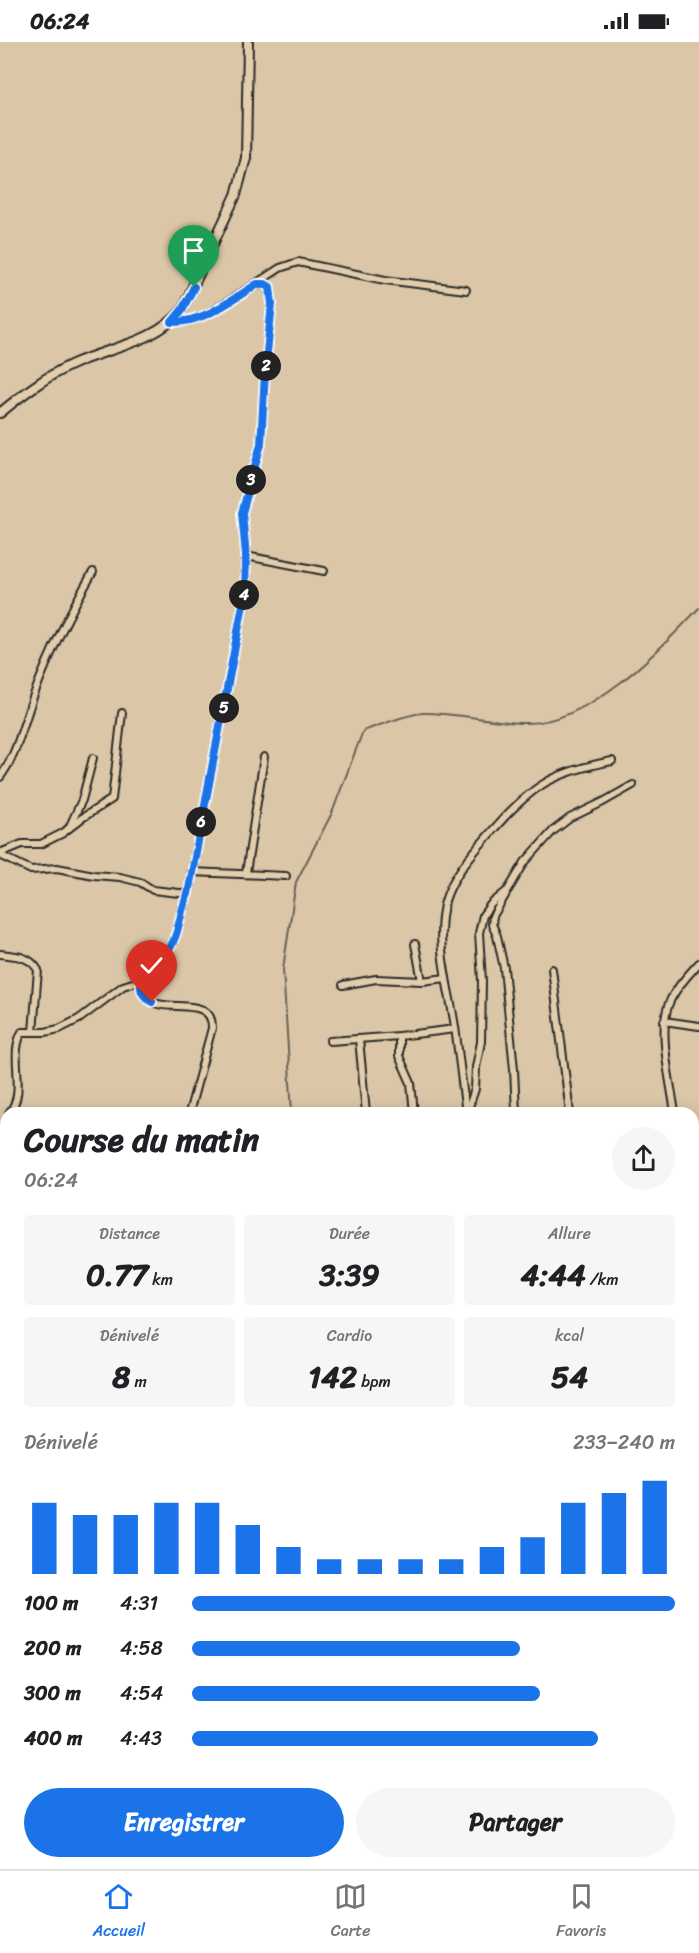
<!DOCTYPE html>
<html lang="fr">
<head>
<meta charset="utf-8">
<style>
	body { margin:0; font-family:Sriracha,sans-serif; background:#f6f6f6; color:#202124; height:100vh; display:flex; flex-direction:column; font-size:22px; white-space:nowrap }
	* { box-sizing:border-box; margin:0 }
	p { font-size:20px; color:#757577 }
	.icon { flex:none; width:33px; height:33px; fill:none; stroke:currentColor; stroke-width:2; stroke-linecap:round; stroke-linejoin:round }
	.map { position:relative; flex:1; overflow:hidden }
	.side { position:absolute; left:0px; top:1065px; width:699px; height:762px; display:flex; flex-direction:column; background:#fff; border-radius:18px 18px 0 0; box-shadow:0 3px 15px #0003 }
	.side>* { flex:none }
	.pin { position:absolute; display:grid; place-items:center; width:51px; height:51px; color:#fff; margin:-62px -26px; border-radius:50% 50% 50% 0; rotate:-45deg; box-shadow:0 0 6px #0007 }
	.pin .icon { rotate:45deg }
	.km { position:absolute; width:30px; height:30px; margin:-15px; border-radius:50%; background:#222; color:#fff; font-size:16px; line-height:30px; text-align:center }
	.round { display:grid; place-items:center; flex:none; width:63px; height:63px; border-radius:32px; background:#f6f6f6 }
	.head { display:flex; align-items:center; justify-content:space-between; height:102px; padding:0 24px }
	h1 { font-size:33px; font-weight:800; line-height:45px }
	.metrics { display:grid; grid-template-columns:repeat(3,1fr); gap:9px; height:102px; padding:6px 24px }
	.metrics div { display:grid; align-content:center; border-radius:6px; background:#f6f6f6; text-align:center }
	.metrics b { font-size:30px; font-weight:800 }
	.metrics small { font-size:16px; font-weight:400 }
	.metrics p { font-size:16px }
	.chart { height:168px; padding:12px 24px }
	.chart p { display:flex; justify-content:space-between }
	.chart svg { width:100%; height:108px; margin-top:6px; stroke:#1a73e8; stroke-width:6 }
	.primary-button { display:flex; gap:12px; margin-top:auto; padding:12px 24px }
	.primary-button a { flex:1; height:69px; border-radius:36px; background:#1a73e8; color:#fff; font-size:24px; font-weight:800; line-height:69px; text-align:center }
	.primary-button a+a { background:#f6f6f6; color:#202124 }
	ul { padding:0 24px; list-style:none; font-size:20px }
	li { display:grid; grid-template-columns:96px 72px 1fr; align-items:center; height:45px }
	li i { height:15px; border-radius:8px; background:#1a73e8 }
	.status { display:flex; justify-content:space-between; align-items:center; height:42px; padding:0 30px; background:#fff; direction:ltr }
	.status svg { height:16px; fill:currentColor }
	.dock { display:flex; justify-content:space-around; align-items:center; height:84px; border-top:2px solid #e0e0e0; background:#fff; font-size:16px; color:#757577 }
	.dock a { display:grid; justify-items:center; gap:3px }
	.dock .current { color:#1a73e8 }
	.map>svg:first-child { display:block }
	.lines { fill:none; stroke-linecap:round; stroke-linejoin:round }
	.stream { stroke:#696256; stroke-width:2 }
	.minor-casing { stroke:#2b2b2b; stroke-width:10 }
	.tertiary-casing { stroke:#2b2b2b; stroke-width:12 }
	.minor { stroke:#e2ceac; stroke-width:6 }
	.tertiary { stroke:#e2ceac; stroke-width:8 }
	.route-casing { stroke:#fff; stroke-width:12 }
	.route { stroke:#1a73e8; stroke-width:8 }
</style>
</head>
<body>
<div class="status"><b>06:24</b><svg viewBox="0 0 49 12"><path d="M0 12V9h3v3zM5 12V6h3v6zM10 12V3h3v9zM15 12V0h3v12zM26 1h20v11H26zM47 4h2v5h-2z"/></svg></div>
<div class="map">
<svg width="699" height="1827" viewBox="0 0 699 1827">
	<rect width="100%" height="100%" fill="#dbc7a7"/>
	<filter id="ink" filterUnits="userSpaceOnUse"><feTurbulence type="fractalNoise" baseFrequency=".0167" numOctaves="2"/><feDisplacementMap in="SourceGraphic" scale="12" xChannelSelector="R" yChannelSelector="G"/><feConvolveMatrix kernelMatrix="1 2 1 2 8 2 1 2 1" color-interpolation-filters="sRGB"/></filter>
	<g filter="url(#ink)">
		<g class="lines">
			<path class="stream" d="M292 1071 283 927 296 840 332 771 363 689C378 684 409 671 424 671 457 671 491 680 524 681 588 683 658 610 699 566"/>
			<g class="minor-casing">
				<g id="minor">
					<polyline points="172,280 190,279 207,272 229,259 280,226 298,220 385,238 466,248"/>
					<polyline points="246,514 324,529"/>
					<path d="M0 735C17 714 25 675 35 650 51 608 71 568 93 530"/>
					<polyline points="69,786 82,758 93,716"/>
					<polyline points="0,811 22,802 41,802 63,791 82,776 112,757 122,671"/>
					<polyline points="0,813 31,828 57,826 94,833 120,835 140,840 153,848 188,852"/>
					<polyline points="191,830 286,834"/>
					<polyline points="246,831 264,715"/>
					<polyline points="506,852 493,874 492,882 497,894 504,926 514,1027 516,1071"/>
					<polyline points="415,902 422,939"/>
					<path d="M0 912C15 914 29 913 38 928L33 990"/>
					<polyline points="552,927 570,1071"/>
					<polyline points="343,943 376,937 422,939 446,936"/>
					<polyline points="664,979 699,984"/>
					<polyline points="399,994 399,1014 411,1041 414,1071"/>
					<polyline points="359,997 366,1071"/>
					<polyline points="330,999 399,994 455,987"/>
					<polyline points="465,1066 470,1062 475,1047 476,1025 481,1000 482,939 479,891 483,873 491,862 508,848 525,820 553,789 570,776 603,760 633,743"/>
					<path d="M9 1071C28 1049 8 1015 22 990H45L59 987 79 977 123 944 142 938"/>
					<path d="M189 1071 212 986C213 950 160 975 144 954 131 937 160 921 168 909 180 892 179 870 188 852L245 552 246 514 242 471 261 402 265 330 272 262 270 245 265 242H257"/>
					<path d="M466 1071C462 1042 459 1014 455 985 449 944 434 900 445 859 453 832 475 809 493 788 532 743 554 730 612 719"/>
					<path d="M675 1071C671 1040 656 985 671 957 678 943 689 932 699 921"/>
					<polyline points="693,1094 699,1094"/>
					<polyline points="0,1218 6,1158"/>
					<polyline points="0,1416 6,1420"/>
					<polyline points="693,1518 699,1557"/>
					<polyline points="0,1555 6,1562"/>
					<polyline points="0,1627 6,1634"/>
					<polyline points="693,1662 699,1661"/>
					<polyline points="693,1676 699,1691"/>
					<polyline points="0,1709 6,1698"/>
					<polyline points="0,1739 6,1735"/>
					<polyline points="0,1781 6,1793"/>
					<polyline points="21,1821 25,1827"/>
					<polyline points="108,1821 114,1827"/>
					<polyline points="191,1821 199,1827"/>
					<polyline points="89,1827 98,1821"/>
					<polyline points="494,1827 497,1821"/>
				</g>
			</g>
			<g class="tertiary-casing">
				<path id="tertiary" d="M0 371C22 353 46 334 73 322 110 305 155 301 182 268L236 153 246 116 248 0"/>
			</g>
			<use href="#minor" class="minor"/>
			<use href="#tertiary" class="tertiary"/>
		</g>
	</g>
	<g class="lines" filter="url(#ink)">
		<g class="route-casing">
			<path id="route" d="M152 960C145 956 140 951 141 942 143 929 161 920 168 909 180 892 179 870 188 852L245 552 246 513 242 471 261 402 265 330 272 262 270 245 265 242H257C232 258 203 281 172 280L182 268 194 245"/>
		</g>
		<use href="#route" class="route"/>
	</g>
</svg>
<div class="pin" style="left:194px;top:245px;background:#1e9e55"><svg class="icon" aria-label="arrive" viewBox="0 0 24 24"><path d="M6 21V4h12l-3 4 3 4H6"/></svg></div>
<div class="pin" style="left:152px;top:960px;background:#d93025"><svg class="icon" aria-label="check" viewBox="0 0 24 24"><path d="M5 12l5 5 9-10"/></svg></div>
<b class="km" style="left:266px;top:324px">2</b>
<b class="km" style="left:251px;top:438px">3</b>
<b class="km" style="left:244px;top:553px">4</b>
<b class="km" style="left:224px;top:666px">5</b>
<b class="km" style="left:201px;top:780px">6</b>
<section class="side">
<div class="head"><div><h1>Course du matin</h1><p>06:24</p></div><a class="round"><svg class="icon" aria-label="share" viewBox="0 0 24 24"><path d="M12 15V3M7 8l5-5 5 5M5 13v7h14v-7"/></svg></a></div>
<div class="metrics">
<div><p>Distance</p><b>0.77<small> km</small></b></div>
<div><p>Durée</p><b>3:39</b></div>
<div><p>Allure</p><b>4:44<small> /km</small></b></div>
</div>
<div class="metrics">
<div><p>Dénivelé</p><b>8<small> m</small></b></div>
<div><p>Cardio</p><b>142<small> bpm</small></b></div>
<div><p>kcal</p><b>54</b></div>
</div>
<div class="chart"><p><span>Dénivelé</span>233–240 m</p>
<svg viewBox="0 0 160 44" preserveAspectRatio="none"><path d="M5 44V15M15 44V20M25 44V20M35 44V15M45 44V15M55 44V24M65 44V33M75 44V38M85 44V38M95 44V38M105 44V38M115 44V33M125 44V29M135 44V15M145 44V11M155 44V6"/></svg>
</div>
<ul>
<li><b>100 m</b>4:31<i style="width:100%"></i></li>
<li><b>200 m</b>4:58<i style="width:68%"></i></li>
<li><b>300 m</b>4:54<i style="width:72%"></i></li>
<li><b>400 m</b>4:43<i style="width:84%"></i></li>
</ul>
<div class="primary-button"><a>Enregistrer</a><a>Partager</a></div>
</section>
</div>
<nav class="dock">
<a class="current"><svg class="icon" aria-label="home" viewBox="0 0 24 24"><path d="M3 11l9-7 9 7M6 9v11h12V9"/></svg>Accueil</a>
<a><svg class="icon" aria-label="map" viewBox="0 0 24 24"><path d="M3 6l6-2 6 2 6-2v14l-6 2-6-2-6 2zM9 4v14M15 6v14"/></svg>Carte</a>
<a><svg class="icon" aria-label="saved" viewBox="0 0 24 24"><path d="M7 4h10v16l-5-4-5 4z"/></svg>Favoris</a>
</nav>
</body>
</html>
